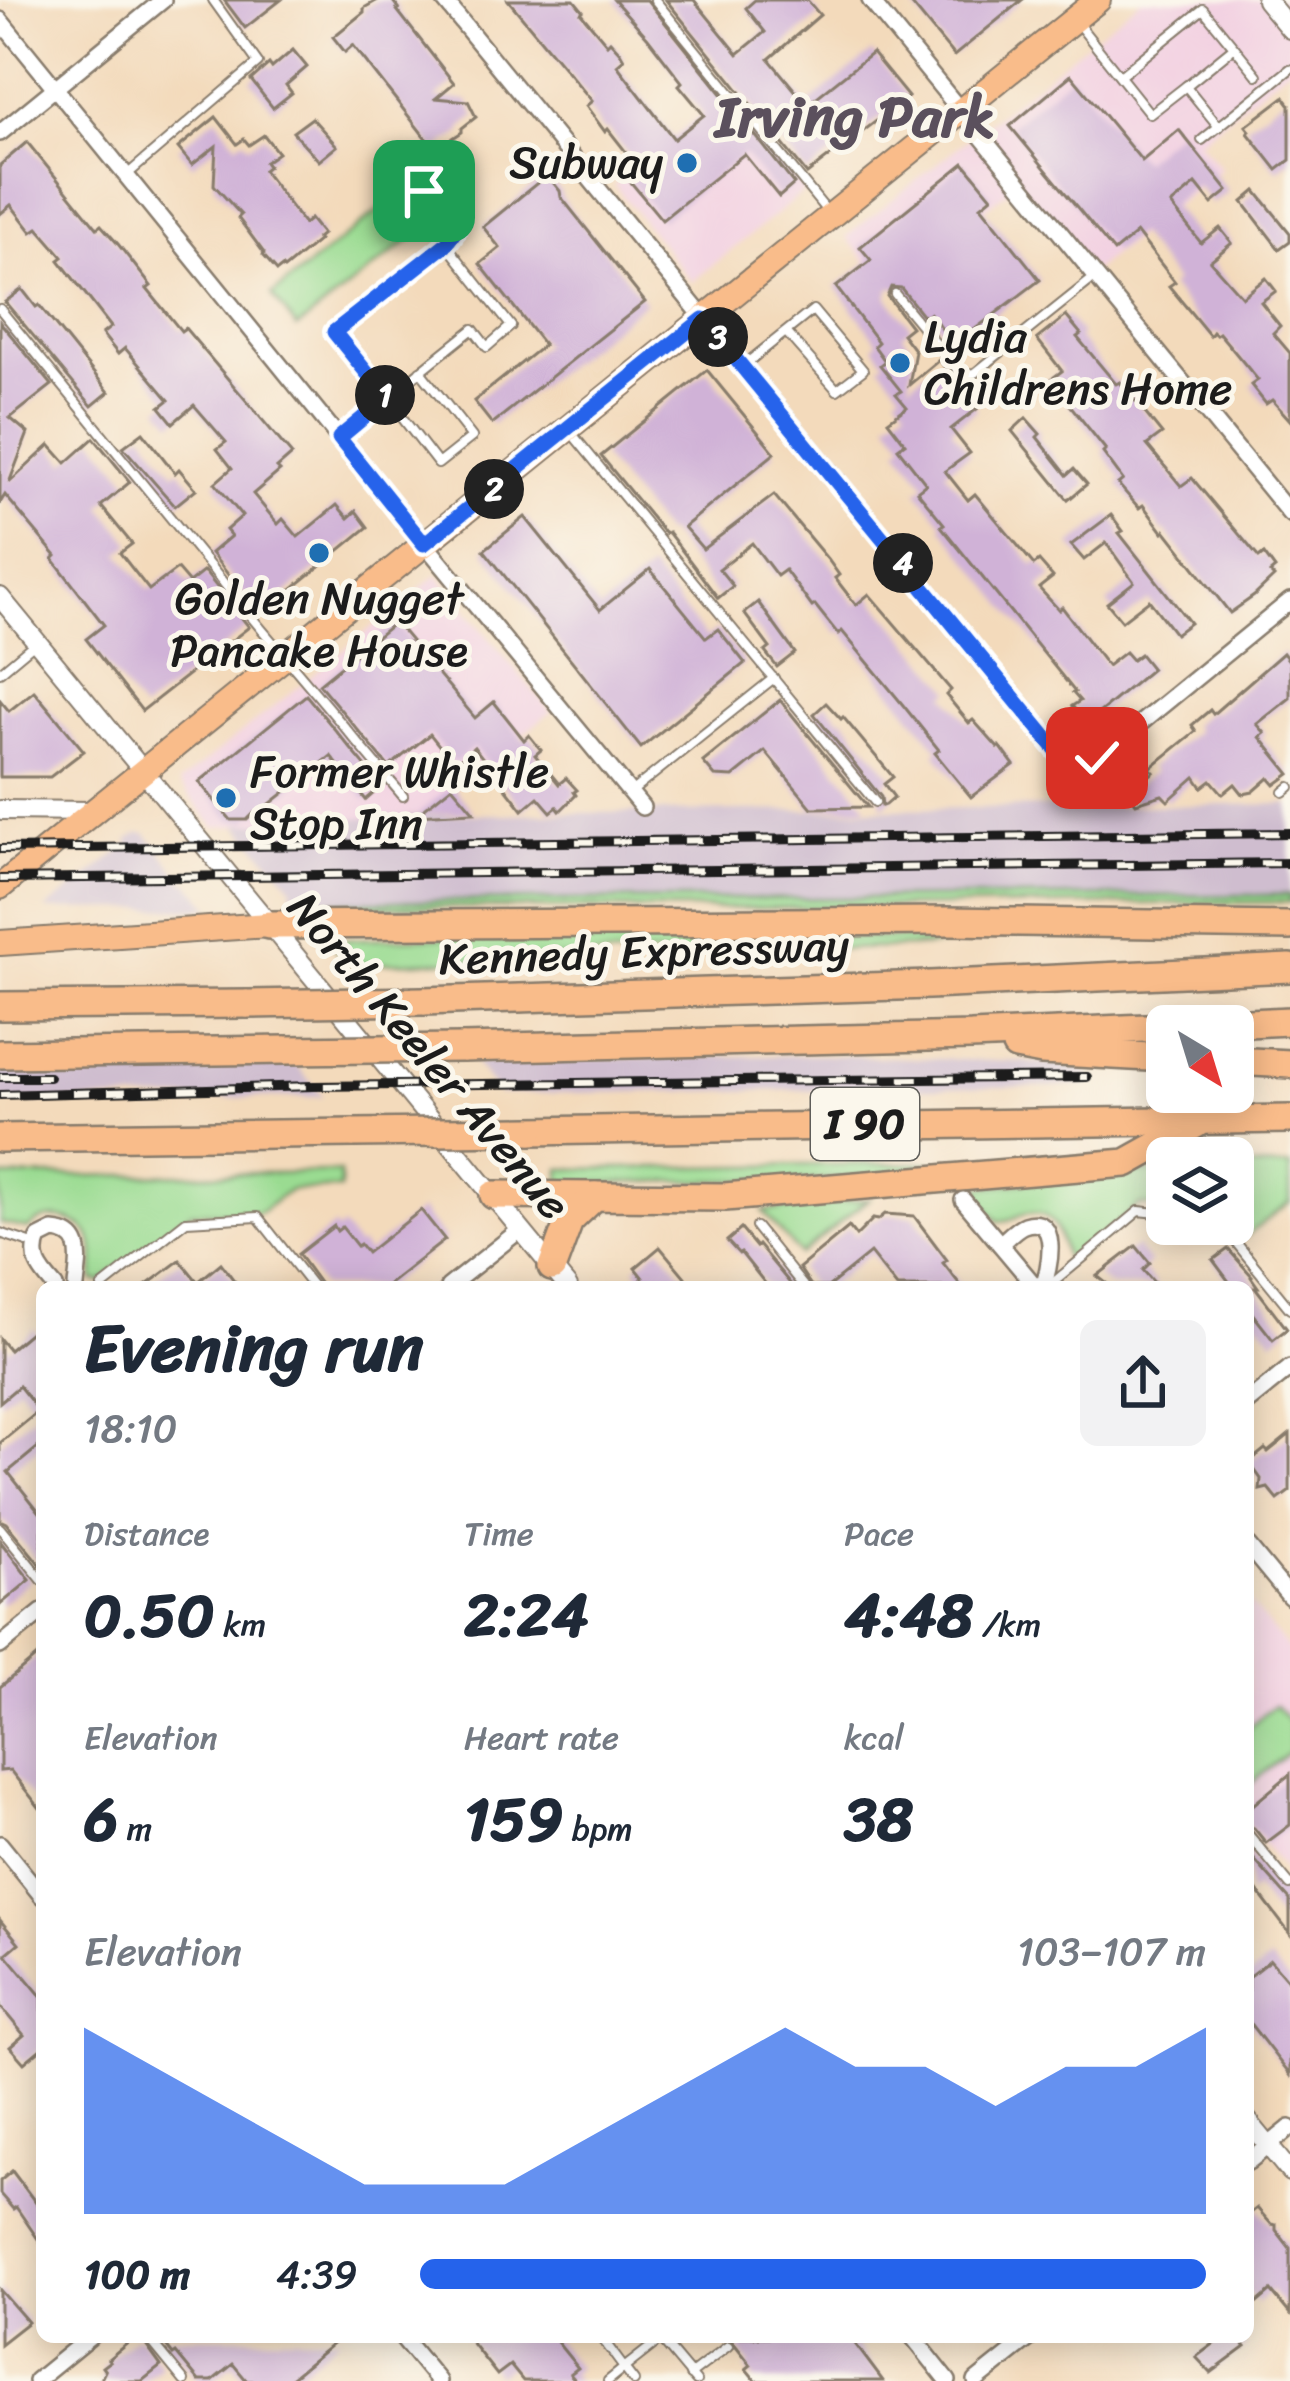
<!DOCTYPE html>
<html lang="en">
<head>
<meta charset="utf-8">
<style>
	body { margin:0; font-family:Sriracha,sans-serif; background:#f2f2f3; color:#1f2937; height:100vh; display:flex; flex-direction:column; font-size:45px; white-space:nowrap }
	* { box-sizing:border-box; margin:0 }
	p { font-size:39px; color:#747a83 }
	.icon { flex:none; width:66px; height:66px; fill:none; stroke:currentColor; stroke-width:2; stroke-linecap:round; stroke-linejoin:round }
	.map { position:relative; flex:1; overflow:hidden }
	.drawer { position:absolute; left:36px; top:1281px; width:1218px; height:1062px; display:flex; flex-direction:column; background:#fff; border-radius:18px; box-shadow:0 6px 30px #0003 }
	.drawer>* { flex:none }
	.needle { width:78px; rotate:142deg }
	.fabs { position:absolute; left:1146px; top:1005px; display:grid; gap:24px }
	.fabs a { display:grid; place-items:center; width:108px; height:108px; border-radius:18px; background:#fff; box-shadow:0 6px 30px #0003; font-size:60px }
	.pin { position:absolute; display:grid; place-items:center; width:102px; height:102px; color:#fff; margin:-51px; border-radius:24px; box-shadow:0 6px 18px #0006 }
	.km { position:absolute; width:60px; height:60px; margin:-30px; border-radius:50%; background:#222; color:#fff; font-size:33px; line-height:60px; text-align:center }
	.round { display:grid; place-items:center; flex:none; width:126px; height:126px; border-radius:18px; background:#f2f2f3 }
	.summary { display:flex; align-items:center; justify-content:space-between; height:204px; padding:0 48px }
	h1 { font-size:66px; font-weight:700; line-height:90px }
	.figures { display:grid; grid-template-columns:repeat(3,1fr); gap:18px; height:204px; padding:12px 48px }
	.figures div { display:grid; align-content:center }
	.figures b { font-size:60px; font-weight:700 }
	.figures small { font-size:33px; font-weight:400 }
	.figures p { font-size:33px }
	.chart { height:336px; padding:24px 48px }
	.chart p { display:flex; justify-content:space-between }
	.chart svg { width:100%; height:216px; margin-top:12px; fill:#2563eb; opacity:.7 }
	ul { padding:0 48px; list-style:none; font-size:39px }
	li { display:grid; grid-template-columns:192px 144px 1fr; align-items:center; height:90px }
	li i { height:30px; border-radius:15px; background:#2563eb }
	.map>svg:first-child { display:block }
	.built { fill:#f2cfe1 }
	.railway { fill:#cfbdcf }
	.green { fill:#9adb91; stroke:#5b7c56; stroke-width:3 }
	.building { fill:#d0b2d7 }
	.lines { fill:none; stroke-linecap:round; stroke-linejoin:round }
	.service-casing { stroke:#887b6c; stroke-width:12 }
	.minor-casing { stroke:#887b6c; stroke-width:20 }
	.tertiary-casing { stroke:#887b6c; stroke-width:22 }
	.primary-casing { stroke:#887b6c; stroke-width:28 }
	.motorway-casing { stroke:#887b6c; stroke-width:32 }
	.service { stroke:#fff; stroke-width:8 }
	.minor { stroke:#fff; stroke-width:15 }
	.tertiary { stroke:#fff; stroke-width:18 }
	.primary { stroke:#f9bc8a; stroke-width:24 }
	.motorway { stroke:#f9bc8a; stroke-width:27 }
	.rail-casing { stroke:#1c1c1c; stroke-width:10 }
	.rail { stroke:#fbf7ec; stroke-width:6; stroke-dasharray:18; stroke-linecap:butt }
	.motorway-bridge-casing { stroke:#887b6c; stroke-width:32; stroke-linecap:butt }
	.motorway-bridge { stroke:#f9bc8a; stroke-width:27 }
	.route-casing { stroke:#fff; stroke-width:24 }
	.route { stroke:#2563eb; stroke-width:15 }
	.poi-dot { fill:#1f6fb2; stroke:#fbf7ec; stroke-width:4.5 }
	.labels { text-anchor:middle; dominant-baseline:central; stroke-width:10; stroke-linejoin:round; paint-order:stroke }
	.shield { fill:#fbf7ec; stroke:#5f5e5a; stroke-width:3 }
	.shield-label { font-size:42px; font-weight:bold; fill:#1c1c1c }
	.poi-label { font-size:45px; fill:#1c1c1c; stroke:#fbf7ec; text-anchor:start }
	.street-label { font-size:45px; fill:#1c1c1c; stroke:#fbf7ec }
	.district-label { font-size:57px; font-weight:bold; fill:#5b505d; stroke:#fbf7ec }
</style>
</head>
<body>
<div class="map">
<svg width="1290" height="2381" viewBox="0 0 1290 2381">
	<rect width="100%" height="100%" fill="#fbf7ec"/>
	<filter id="ink" filterUnits="userSpaceOnUse"><feTurbulence type="fractalNoise" baseFrequency=".00833" numOctaves="2"/><feDisplacementMap in="SourceGraphic" scale="24" xChannelSelector="R" yChannelSelector="G"/><feConvolveMatrix kernelMatrix="1 2 1 2 8 2 1 2 1" color-interpolation-filters="sRGB"/></filter>
	<filter id="wash" filterUnits="userSpaceOnUse"><feTurbulence type="fractalNoise" baseFrequency=".004" numOctaves="4" result="noise"/><feDisplacementMap in="SourceGraphic" scale="48" xChannelSelector="R" yChannelSelector="G"/><feGaussianBlur stdDeviation="2.7" result="paint"/><feColorMatrix in="noise" values="0 0 0 0 0 0 0 0 0 0 0 0 0 0 0 0 0 1.4 0 .05"/><feComposite in="paint" operator="in"/></filter>
	<g filter="url(#wash)">
		<rect width="100%" height="100%" fill="#f3dabb"/>
		<g class="built">
			<polygon points="1141,0 1290,0 1290,66 1198,141 1221,168 1091,273 1016,184 889,288 846,237"/>
			<polygon points="728,94 805,191 692,282 614,185"/>
			<polygon points="437,575 551,712 421,815 215,827 179,783"/>
			<polygon points="1248,1601 1290,1651 1290,1877 1248,1825"/>
		</g>
		<g class="railway">
			<polygon points="1290,804 1290,895 300,902 290,890 293,887 237,824 421,815"/>
			<polygon points="138,833 146,833 185,882 189,883 212,908 45,910 131,843 127,841"/>
			<polygon points="818,1055 1087,1064 1088,1086 499,1094 473,1061"/>
			<polygon points="296,1064 323,1097 0,1102 0,1067"/>
		</g>
		<g class="green">
			<polygon points="387,204 413,237 297,328 272,295"/>
			<polygon points="1290,895 1290,902 681,909 303,906 300,902"/>
			<polygon points="528,936 943,938 942,945 912,947 347,964 334,948 344,940 355,939"/>
			<polygon points="928,1163 929,1171 763,1184 761,1180 561,1183 561,1169"/>
			<polygon points="1290,1166 1290,1202 1243,1238 1231,1224 1233,1168"/>
			<path d="M1167 1171V1207L1139 1205 1077 1257 1065 1258C1060 1239 1057 1211 1028 1213 1016 1215 1011 1222 998 1221L971 1188 1108 1174Z"/>
			<path d="M340 1172V1189L290 1190 259 1213 191 1212 101 1282 93 1280C94 1248 98 1228 64 1219 49 1215 39 1220 28 1229L0 1223V1177Z"/>
			<polygon points="868,1199 800,1255 763,1211"/>
			<polygon points="1275,1705 1290,1723 1290,1751 1248,1786 1248,1727"/>
		</g>
		<g id="blocks">
			<g class="building">
				<polygon points="224,0 281,0 245,28"/>
				<polygon points="378,0 392,0 399,9 397,10 454,83 436,98 468,101 476,117 462,128 462,132 435,150 353,45 345,52 333,37 364,12 364,8"/>
				<polygon points="508,0 574,0 583,11 581,13 607,44 610,41 620,52 624,59 617,65 674,139 704,115 679,85 682,82 648,38 614,0 647,0 794,184 779,197 744,154 662,220 629,180 641,171 608,129 605,132 586,106 592,101"/>
				<polygon points="666,0 694,0 738,54 765,32 746,8 755,0 807,0 820,15 769,59 807,105 872,53 908,97 807,174"/>
				<polygon points="908,0 1022,0 954,56"/>
				<polygon points="293,50 307,67 286,85 292,93 273,108 251,80 269,64 272,68"/>
				<polygon points="1071,75 1142,161 1179,130 1228,191 1212,204 1196,184 1171,205 1201,243 1220,228 1232,243 1210,261 1242,297 1266,278 1276,291 1261,302 1280,326 1273,333 1290,353 1290,420 1272,400 1266,404 1251,385 1258,380 1219,333 1216,335 1213,332 1210,336 1169,286 1175,282 1137,233 1114,252 1010,126"/>
				<polygon points="1284,97 1290,105 1290,160 1277,170 1248,133 1250,131 1246,126"/>
				<polygon points="216,117 237,144 244,139 249,145 264,135 278,153 265,162 268,166 263,170 304,224 310,219 322,234 317,238 319,240 284,269 282,267 277,271 263,255 264,253 238,218 241,215 214,185 216,146 192,165 178,148"/>
				<polygon points="312,118 337,146 319,161 293,132"/>
				<polygon points="27,142 97,228 101,225 118,244 151,286 147,289 181,331 185,328 292,455 277,468 280,471 253,494 278,524 283,519 298,537 337,505 348,518 356,511 368,527 260,615 211,553 231,536 226,530 242,516 215,483 232,468 217,449 226,442 194,405 173,423 160,407 169,400 125,348 118,354 102,334 111,327 59,260 63,257 38,228 32,232 11,205 0,214 0,165"/>
				<polygon points="964,163 992,197 981,206 1040,280 954,345 930,313 924,317 901,288 891,287 887,296 911,327 902,334 915,351 909,385 939,360 977,409 951,429 970,453 945,471 968,500 975,494 1034,565 1039,561 1053,577 1039,588 1059,610 1062,607 1107,666 1125,652 1132,660 1140,654 1152,669 1087,723 1072,706 1080,701 1073,693 1075,692 941,526 944,524 917,491 926,484 898,448 905,443 888,421 907,407 896,394 901,391 880,365 885,361 874,346 878,342 836,287 871,260 860,247"/>
				<polygon points="547,175 560,191 561,197 645,302 492,424 474,401 544,345 480,264 500,248 483,227"/>
				<polygon points="1256,191 1290,233 1290,241 1279,249 1243,202"/>
				<polygon points="22,289 36,307 39,305 109,392 92,406 5,302"/>
				<polygon points="1066,316 1081,334 1077,337 1116,384 1120,382 1162,434 1147,445 1181,486 1192,478 1259,558 1264,554 1275,569 1270,573 1274,577 1254,596 1230,613 1165,530 1163,532 1143,505 1139,508 1118,484 1123,480 1103,453 1106,450 1062,395 1058,398 1046,383 1062,371 1037,339"/>
				<polygon points="0,322 52,385 10,418 28,433 9,483 50,445 66,463 94,438 130,482 101,506 132,544 120,553 149,590 177,569 189,583 204,571 249,627 142,711 86,639 104,625 53,559 56,556 5,495 0,503"/>
				<polygon points="707,370 775,453 684,527 703,549 774,495 829,561 839,575 835,578 856,605 869,594 951,690 946,695 969,723 973,720 998,748 1000,746 1014,765 971,797 935,753 939,750 903,705 842,631 838,634 815,605 812,607 785,570 777,576 752,543 719,569 733,586 718,598 668,532 665,534 601,456"/>
				<polygon points="1026,418 1040,434 1037,437 1067,475 1074,469 1087,484 1068,500 1012,431"/>
				<polygon points="143,432 175,473 179,469 196,489 175,506 123,447"/>
				<polygon points="1111,515 1123,531 1119,533 1190,623 1175,634 1149,600 1122,621 1107,603 1134,582 1106,543 1084,560 1071,545"/>
				<polygon points="525,517 600,610 650,569 706,638 718,629 745,663 641,748 484,550"/>
				<polygon points="758,602 795,653 777,667 765,652 770,648 744,613"/>
				<polygon points="395,622 475,718 494,702 524,740 529,735 541,750 535,755 559,784 566,778 577,790 574,792 576,795 560,811 557,807 551,812 538,797 523,810 474,747 454,764 430,734 389,767 319,684"/>
				<polygon points="1283,653 1290,662 1290,698 1257,724 1265,733 1260,737 1290,774 1275,785 1269,778 1253,792 1243,794 1235,784 1223,794 1211,780 1202,787 1195,777 1168,801 1162,795 1136,803 1128,792 1154,772 1150,768 1196,731 1192,725 1210,710 1213,714"/>
				<polygon points="34,691 84,751 50,777 0,777 0,700 9,711"/>
				<polygon points="306,695 382,786 366,800 331,756 256,815 254,813 247,820 231,820 199,782"/>
				<polygon points="780,700 801,726 868,807 812,808 765,751 733,777 715,776 703,762"/>
				<polygon points="826,703 841,719 843,717 893,777 884,784 894,797 885,805 882,806 881,797 814,714"/>
				<polygon points="452,786 474,812 416,815"/>
				<polygon points="421,1210 445,1240 385,1287 322,1287 298,1254 334,1226 337,1231 342,1227 357,1246 360,1244 367,1253"/>
				<polygon points="885,1214 914,1216 947,1260 943,1263 962,1287 897,1287 870,1253 828,1287 812,1287 799,1268 849,1227 856,1236 873,1219 878,1220"/>
				<polygon points="741,1229 756,1247 758,1245 793,1287 768,1287 741,1253 739,1254 727,1241"/>
				<polygon points="1136,1246 1150,1263 1143,1270 1158,1287 1111,1287 1097,1276"/>
				<polygon points="660,1247 685,1277 682,1287 635,1287 643,1278 635,1268"/>
				<polygon points="1228,1249 1252,1276 1251,1277 1258,1287 1255,1287 1287,1329 1273,1340 1248,1308 1248,1287 1233,1287 1213,1260"/>
				<polygon points="180,1260 198,1282 221,1263 239,1287 144,1287"/>
				<polygon points="34,1329 42,1340 42,1444 8,1472 42,1515 42,1567 6,1523 0,1520 0,1443 39,1411 19,1386 0,1402 0,1339 9,1350"/>
				<polygon points="1290,1434 1290,1491 1278,1500 1268,1488 1260,1490 1261,1479 1249,1462 1265,1449 1268,1452"/>
				<polygon points="0,1541 30,1580 0,1605"/>
				<polygon points="42,1652 42,1811 10,1770 0,1771 0,1687"/>
				<polygon points="1290,1774 1290,1825 1266,1843 1254,1828 1248,1826 1248,1809"/>
				<polygon points="1248,1847 1253,1853 1250,1855 1290,1900 1290,1934 1255,1888 1248,1894"/>
				<polygon points="0,1920 19,1943 6,1954 42,1997 42,2048 24,2063 10,2047 24,2035 0,2006"/>
				<polygon points="1270,1960 1290,1983 1290,2075 1248,2021 1248,1977"/>
				<polygon points="12,2171 42,2211 42,2245 16,2207 13,2209 0,2194 0,2181"/>
				<polygon points="1257,2208 1271,2224 1276,2225 1276,2230 1290,2248 1290,2314 1271,2291 1257,2303 1248,2292 1248,2215"/>
				<polygon points="0,2290 28,2322 0,2344"/>
				<polygon points="135,2337 140,2337 161,2366 142,2381 100,2381 105,2371 102,2367 110,2361 108,2359"/>
				<polygon points="159,2337 341,2337 287,2381 247,2381 233,2364 212,2381 199,2381 176,2353 173,2355"/>
				<polygon points="467,2337 553,2337 578,2368 570,2374 576,2381 523,2381 510,2365 497,2375"/>
				<polygon points="729,2337 850,2337 883,2381 756,2381 746,2369 751,2365"/>
				<polygon points="1223,2337 1238,2337 1246,2347 1211,2373 1196,2357"/>
			</g>
		</g>
	</g>
	<g filter="url(#ink)">
		<use href="#blocks" fill-opacity="0" stroke="#887b6c" stroke-width="3"/>
		<g class="lines">
			<g class="service-casing">
				<g id="service">
					<polyline points="655,0 830,215"/>
					<polyline points="1079,25 1150,114 1186,86 1219,127"/>
					<polyline points="1120,76 1203,9 1257,75"/>
					<polyline points="1186,86 1234,47"/>
					<polyline points="1202,140 1290,69"/>
					<polyline points="128,174 258,63 213,0"/>
					<polyline points="424,191 456,230 446,244"/>
					<polyline points="895,294 956,368 966,374 975,373 1095,277"/>
					<polyline points="0,309 258,625 403,796"/>
					<polyline points="743,366 813,310 863,370 837,390 786,332"/>
					<polyline points="569,430 875,802"/>
					<path d="M339 438 387 398 334 331 446 244 511 326 487 347 473 329C444 352 416 375 387 398L438 464 472 437 420 371"/>
					<polyline points="0,672 36,642"/>
					<polyline points="631,792 774,678"/>
					<polyline points="1284,792 1290,787"/>
					<polyline points="1221,1224 1290,1309"/>
					<polyline points="756,1227 804,1287"/>
					<polyline points="0,1233 36,1245"/>
					<polyline points="102,1287 186,1221 258,1217 313,1287"/>
					<polyline points="1048,1287 1139,1211 1167,1214"/>
					<polyline points="0,1528 42,1580"/>
					<polyline points="1248,1834 1290,1885"/>
					<polyline points="148,2337 184,2381"/>
					<polyline points="601,2337 624,2368 661,2339"/>
					<polyline points="660,2338 696,2381"/>
					<polyline points="668,2347 681,2337"/>
					<polyline points="690,2375 728,2346"/>
					<polyline points="608,2381 624,2368 634,2381"/>
				</g>
			</g>
			<g class="minor-casing">
				<g id="minor">
					<polyline points="444,0 1077,775 1290,601"/>
					<polyline points="870,0 1290,514"/>
					<polyline points="0,20 425,544 642,807"/>
					<polyline points="0,133 163,0"/>
					<polyline points="963,1200 1036,1287"/>
					<path d="M1000 1244C1006 1239 1016 1228 1024 1225 1062 1213 1049 1270 1043 1287"/>
					<path d="M55 1287C41 1271 30 1260 39 1238L53 1231C87 1233 78 1262 76 1287"/>
					<polyline points="448,1287 521,1229"/>
					<polyline points="1248,1402 1290,1368"/>
					<polyline points="1248,1546 1290,1597"/>
					<polyline points="0,1646 42,1612"/>
					<polyline points="0,1844 42,1896"/>
					<polyline points="1248,2162 1290,2128"/>
					<polyline points="402,2337 438,2381"/>
					<polyline points="913,2337 948,2381"/>
					<polyline points="36,2381 90,2337"/>
					<polyline points="976,2381 1031,2337"/>
				</g>
			</g>
			<g class="tertiary-casing">
				<g id="tertiary">
					<polyline points="1266,0 1290,29"/>
					<polyline points="0,597 568,1287"/>
					<polyline points="0,810 94,811"/>
					<polyline points="1248,2121 1290,2172"/>
				</g>
			</g>
			<g class="primary-casing">
				<g id="primary">
					<polyline points="0,887 1098,0"/>
					<polyline points="0,943 269,925"/>
				</g>
			</g>
			<g class="motorway-casing">
				<g id="motorway">
					<polyline points="269,925 948,921 1290,926"/>
					<polyline points="423,1001 929,985 1290,968"/>
					<polyline points="0,1006 248,1004"/>
					<polyline points="1184,1026 1290,1021"/>
					<polyline points="1016,1046 1042,1051 1167,1058"/>
					<polyline points="462,1048 971,1036 1167,1027"/>
					<polyline points="0,1054 286,1050"/>
					<polyline points="1233,1061 1290,1064"/>
					<polyline points="530,1131 1290,1119"/>
					<polyline points="0,1138 354,1133"/>
					<polyline points="494,1195 595,1196"/>
					<polyline points="552,1267 569,1221 595,1196 725,1197 1126,1163 1196,1124"/>
				</g>
			</g>
			<use href="#service" class="service"/>
			<use href="#minor" class="minor"/>
			<use href="#tertiary" class="tertiary"/>
			<use href="#primary" class="primary"/>
			<use href="#motorway" class="motorway"/>
			<g class="rail-casing">
				<g id="rail">
					<polyline points="0,849 1290,833"/>
					<polyline points="0,879 1290,863"/>
					<polyline points="0,1077 49,1077"/>
					<polyline points="0,1095 314,1086 1087,1077"/>
				</g>
			</g>
			<use href="#rail" class="rail"/>
			<g class="motorway-bridge-casing">
				<g id="motorway-bridge">
					<polyline points="248,1004 423,1001"/>
					<polyline points="286,1050 462,1048"/>
					<polyline points="354,1133 530,1131"/>
				</g>
			</g>
			<use href="#motorway-bridge" class="motorway-bridge"/>
		</g>
	</g>
	<g class="lines" filter="url(#ink)">
		<g class="route-casing">
			<polyline id="route" points="424,191 456,230 446,244 334,332 387,398 339,438 424,544 703,319 1077,775 1097,758"/>
		</g>
		<use href="#route" class="route"/>
	</g>
	<g class="poi-dot">
		<circle cx="687" cy="163" r="12"/>
		<circle cx="900" cy="363" r="12"/>
		<circle cx="319" cy="553" r="12"/>
		<circle cx="226" cy="798" r="12"/>
	</g>
	<g class="labels">
		<rect class="shield" x="811" y="1088" width="108" height="72" rx="9"/>
		<g class="shield-label">
			<text x="865" y="1124">I 90</text>
		</g>
		<g class="poi-label">
			<text x="663" y="163" text-anchor="end">Subway</text>
			<text x="924" y="337">Lydia<tspan x="924" dy="52">Childrens Home</tspan></text>
			<text x="319" y="599" text-anchor="middle">Golden Nugget<tspan x="319" dy="52">Pancake House</tspan></text>
			<text x="250" y="772">Former Whistle<tspan x="250" dy="52">Stop Inn</tspan></text>
		</g>
		<g class="street-label">
			<text transform="translate(644 952) rotate(-2)">Kennedy Expressway</text>
			<text transform="translate(429 1056) rotate(50)">North Keeler Avenue</text>
		</g>
		<g class="district-label">
			<text x="855" y="116">Irving Park</text>
		</g>
	</g>
</svg>
<div class="fabs">
<a><svg class="needle" viewBox="-14 -14 28 28"><path d="M0-13l5 13h-10z" fill="#e53935"/><path d="M0 13l5-13h-10z" fill="#747a83"/></svg></a>
<a><svg class="icon" aria-label="layers" viewBox="0 0 24 24"><path d="M12 4l9 5-9 5-9-5zM3 14l9 5 9-5"/></svg></a>
</div>
<div class="pin" style="left:424px;top:191px;background:#1e9e55"><svg class="icon" aria-label="arrive" viewBox="0 0 24 24"><path d="M6 21V4h12l-3 4 3 4H6"/></svg></div>
<div class="pin" style="left:1097px;top:758px;background:#d93025"><svg class="icon" aria-label="check" viewBox="0 0 24 24"><path d="M5 12l5 5 9-10"/></svg></div>
<b class="km" style="left:385px;top:395px">1</b>
<b class="km" style="left:494px;top:489px">2</b>
<b class="km" style="left:718px;top:337px">3</b>
<b class="km" style="left:903px;top:563px">4</b>
<section class="drawer">
<div class="summary"><div><h1>Evening run</h1><p>18:10</p></div><a class="round"><svg class="icon" aria-label="share" viewBox="0 0 24 24"><path d="M12 15V3M7 8l5-5 5 5M5 13v7h14v-7"/></svg></a></div>
<div class="figures">
<div><p>Distance</p><b>0.50<small> km</small></b></div>
<div><p>Time</p><b>2:24</b></div>
<div><p>Pace</p><b>4:48<small> /km</small></b></div>
</div>
<div class="figures">
<div><p>Elevation</p><b>6<small> m</small></b></div>
<div><p>Heart rate</p><b>159<small> bpm</small></b></div>
<div><p>kcal</p><b>38</b></div>
</div>
<div class="chart"><p><span>Elevation</span>103–107 m</p>
<svg viewBox="0 0 160 44" preserveAspectRatio="none"><path d="M0 44V6L10 14L20 22L30 30L40 38L50 38L60 38L70 30L80 22L90 14L100 6L110 14L120 14L130 22L140 14L150 14L160 6V44z"/></svg>
</div>
<ul>
<li><b>100 m</b>4:39<i style="width:100%"></i></li>
</ul>
</section>
</div>
</body>
</html>
